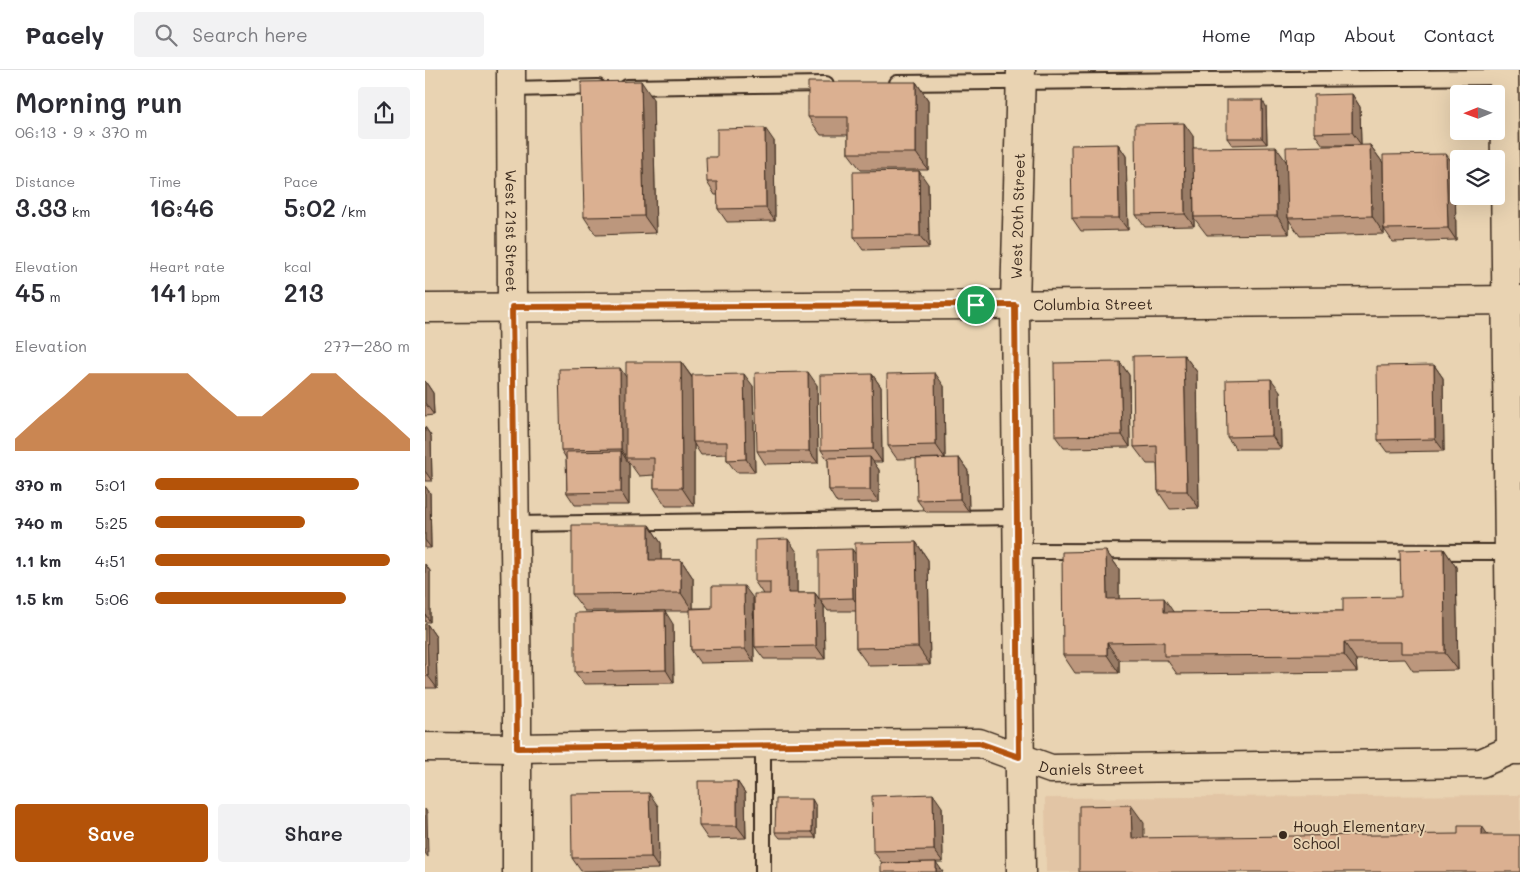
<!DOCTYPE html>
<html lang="en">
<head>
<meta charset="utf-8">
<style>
	body { margin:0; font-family:Mali,sans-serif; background:#f2f2f3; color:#2b2b33; height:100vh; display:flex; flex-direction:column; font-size:19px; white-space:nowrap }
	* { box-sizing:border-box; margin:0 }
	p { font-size:16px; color:#7c7c81 }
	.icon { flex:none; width:28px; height:28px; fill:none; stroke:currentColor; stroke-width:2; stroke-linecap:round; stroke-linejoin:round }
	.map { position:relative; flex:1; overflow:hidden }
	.side { display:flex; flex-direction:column; background:#fff; width:425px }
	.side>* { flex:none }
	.needle { width:32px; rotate:269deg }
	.fabs { position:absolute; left:1025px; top:15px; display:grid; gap:10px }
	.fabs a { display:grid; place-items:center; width:55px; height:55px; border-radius:5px; background:#fff; box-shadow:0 5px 20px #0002; font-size:25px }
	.pin { position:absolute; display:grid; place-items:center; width:42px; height:42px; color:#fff; margin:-21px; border:2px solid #fff; border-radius:50%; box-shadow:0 1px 5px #0007 }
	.round { display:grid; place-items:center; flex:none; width:52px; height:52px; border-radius:5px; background:#f2f2f3 }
	.summary { display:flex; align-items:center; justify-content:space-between; height:85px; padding:0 15px }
	h1 { font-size:28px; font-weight:600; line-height:38px }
	.stats { display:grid; grid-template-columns:repeat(3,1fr); gap:8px; height:85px; padding:5px 15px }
	.stats div { display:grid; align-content:center }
	.stats b { font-size:25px; font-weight:600 }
	.stats small { font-size:14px; font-weight:400 }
	.stats p { font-size:14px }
	.chart { height:140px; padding:10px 15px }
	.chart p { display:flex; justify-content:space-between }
	.chart svg { width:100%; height:90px; margin-top:5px; fill:#b45309; opacity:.7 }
	.action { display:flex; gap:10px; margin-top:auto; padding:10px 15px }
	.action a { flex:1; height:58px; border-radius:5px; background:#b45309; color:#fff; font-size:20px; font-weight:600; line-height:58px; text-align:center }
	.action a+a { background:#f2f2f3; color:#2b2b33 }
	ul { padding:0 15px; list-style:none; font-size:16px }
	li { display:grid; grid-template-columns:80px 60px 1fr; align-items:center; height:38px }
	li i { height:12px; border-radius:6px; background:#b45309 }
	header { display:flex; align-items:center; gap:30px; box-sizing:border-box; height:70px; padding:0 25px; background:#fff; border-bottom:1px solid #e1e1e2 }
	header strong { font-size:24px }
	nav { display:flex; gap:28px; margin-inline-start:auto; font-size:18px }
	.search { width:350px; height:45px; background:#f2f2f3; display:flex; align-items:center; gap:12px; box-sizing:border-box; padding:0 18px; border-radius:5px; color:#7c7c81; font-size:19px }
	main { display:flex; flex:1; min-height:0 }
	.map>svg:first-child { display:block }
	.built { fill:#e2c5a5 }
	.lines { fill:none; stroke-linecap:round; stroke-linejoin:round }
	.service-casing { stroke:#3b2a1e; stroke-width:18 }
	.minor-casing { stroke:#3b2a1e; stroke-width:31 }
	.tertiary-casing { stroke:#3b2a1e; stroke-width:31 }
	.service { stroke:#e9d3b2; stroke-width:14 }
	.minor { stroke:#e9d3b2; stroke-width:28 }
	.tertiary { stroke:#e9d3b2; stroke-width:28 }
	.wall { fill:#bc977d; stroke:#3b2a1e }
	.shaded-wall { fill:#997b66; stroke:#3b2a1e }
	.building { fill:#dbb091; stroke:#3b2a1e }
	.route-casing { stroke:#fff; stroke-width:10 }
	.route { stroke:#b45309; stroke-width:6 }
	.poi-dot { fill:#3b2a1e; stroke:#e9d3b2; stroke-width:2 }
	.labels { text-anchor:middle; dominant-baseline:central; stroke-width:4; stroke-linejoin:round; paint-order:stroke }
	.street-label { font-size:15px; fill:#3b2a1e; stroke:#e9d3b2 }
	.poi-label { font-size:15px; fill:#3b2a1e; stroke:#e9d3b2; text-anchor:start }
</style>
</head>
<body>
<header>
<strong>Pacely</strong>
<div class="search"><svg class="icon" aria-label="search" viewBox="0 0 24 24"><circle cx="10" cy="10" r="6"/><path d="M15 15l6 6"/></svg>Search here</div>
<nav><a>Home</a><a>Map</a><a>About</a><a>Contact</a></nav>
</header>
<main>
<section class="side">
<div class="summary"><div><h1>Morning run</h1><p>06:13 · 9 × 370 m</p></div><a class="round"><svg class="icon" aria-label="share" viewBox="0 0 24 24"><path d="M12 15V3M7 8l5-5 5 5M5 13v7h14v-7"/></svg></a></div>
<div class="stats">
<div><p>Distance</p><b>3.33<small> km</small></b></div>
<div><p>Time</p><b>16:46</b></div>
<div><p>Pace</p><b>5:02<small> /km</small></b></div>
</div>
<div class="stats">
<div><p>Elevation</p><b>45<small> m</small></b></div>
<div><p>Heart rate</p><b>141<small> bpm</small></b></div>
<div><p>kcal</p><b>213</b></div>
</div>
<div class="chart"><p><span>Elevation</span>277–280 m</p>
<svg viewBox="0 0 160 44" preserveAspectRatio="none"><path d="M0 44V38L10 27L20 17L30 6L40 6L50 6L60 6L70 6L80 17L90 27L100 27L110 17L120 6L130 6L140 17L150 27L160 38V44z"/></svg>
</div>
<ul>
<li><b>370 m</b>5:01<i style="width:80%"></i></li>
<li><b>740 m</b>5:25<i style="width:59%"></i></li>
<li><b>1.1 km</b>4:51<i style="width:92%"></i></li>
<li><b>1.5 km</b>5:06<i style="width:75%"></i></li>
</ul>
<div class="action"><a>Save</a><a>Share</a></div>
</section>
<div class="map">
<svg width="1095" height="802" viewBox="0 0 1095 802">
	<rect width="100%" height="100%" fill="#e9d3b2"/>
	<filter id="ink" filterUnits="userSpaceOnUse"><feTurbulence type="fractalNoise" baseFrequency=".02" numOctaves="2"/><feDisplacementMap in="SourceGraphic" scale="10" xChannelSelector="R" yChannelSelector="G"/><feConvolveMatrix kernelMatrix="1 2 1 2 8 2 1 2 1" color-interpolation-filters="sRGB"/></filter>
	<g filter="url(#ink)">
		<polygon class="built" points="1095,725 1095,802 621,802 620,728"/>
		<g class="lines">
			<g class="service-casing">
				<g id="service">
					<polyline points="472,13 1079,7"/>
					<polyline points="202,17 401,14"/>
					<polyline points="86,19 173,17"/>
					<polyline points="90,454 592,447"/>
					<polyline points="592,481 1084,482"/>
					<polyline points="338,674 338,802"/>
				</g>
			</g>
			<g class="minor-casing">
				<g id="minor">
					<path id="s1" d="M86 0 87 237 92 635V802"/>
					<polyline points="1079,0 1086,680"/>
					<path id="s2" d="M0 677 92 678 338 674 554 673 626 699 1056 693 1086 680H1095"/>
					<path id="s3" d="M596 802 590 235 596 0"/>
				</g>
			</g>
			<g class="tertiary-casing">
				<g id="tertiary">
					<path id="s4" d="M0 238 551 235 1095 230"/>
				</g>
			</g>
			<use href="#service" class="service"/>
			<use href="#minor" class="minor"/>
			<use href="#tertiary" class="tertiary"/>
		</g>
		<g class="wall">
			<polygon points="491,12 503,30 503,100 436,100 423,83 423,65 396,65 383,47"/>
			<polygon points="927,24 935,37 936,75 898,75 889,63"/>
			<polygon points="228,29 231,163 171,165 159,147"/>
			<polygon points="841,36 842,74 807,75 802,68"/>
			<polygon points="768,66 768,78 862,93 945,75 958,93 959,164 875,166 864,150 864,164 782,165 769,148 769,156 720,157 711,145"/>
			<polygon points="349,71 350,151 302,152 293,139 293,125 290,125 282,112"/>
			<polygon points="693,74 701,86 703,160 656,161 647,148"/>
			<polygon points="1030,96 1031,170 968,172 959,159"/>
			<polygon points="503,114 504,178 438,180 429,167"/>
			<polygon points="759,285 772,302 774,438 745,439 733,421 732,394 722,394 709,377"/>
			<polygon points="256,292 267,307 328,316 330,402 311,402 302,390 302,384 276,385 269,374 269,436 241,436 229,418 229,405 214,406 204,392 203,392 204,394 204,435 150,435 142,423 141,388 136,380 201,307"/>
			<polygon points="695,292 704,305 705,377 639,378 630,366"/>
			<polygon points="1009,295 1018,308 1019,381 962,382 953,370"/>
			<polygon points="447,304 456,317 457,392 448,392 454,400 454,432 412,433 404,420 403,390 396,380"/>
			<polygon points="0,311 8,323 9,345 0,346"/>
			<polygon points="392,315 393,393 340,394 332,381"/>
			<polygon points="519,316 520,388 472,389 463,376"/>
			<polygon points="855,321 856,379 811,379 802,367"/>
			<polygon points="0,357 6,366 7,411 0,411"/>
			<polygon points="534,388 543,401 544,442 501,442 492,430"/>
			<polygon points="0,416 5,423 6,478 0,478"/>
			<polygon points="224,455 236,473 236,490 256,490 268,508 268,538 287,538 328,528 329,592 275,593 266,580 266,541 160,541 147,524"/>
			<polygon points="491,472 503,490 505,595 444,596 431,578 431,541 403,541 394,529 430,483"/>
			<polygon points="1019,479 1031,497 1033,600 988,601 980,589 931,590 932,602 752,604 742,590 694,590 694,603 650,603 638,585 681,481 694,499 694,529 749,542 918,541 976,527"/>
			<polygon points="372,482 372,523 390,523 399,536 400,589 339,589 330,577 338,524 330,512"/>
			<polygon points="0,494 5,501 5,552 0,552"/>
			<polygon points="0,554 2,554 11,567 12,618 0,618"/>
			<polygon points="248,554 249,613 159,614 150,602"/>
			<polygon points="312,711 320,723 321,768 283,769 274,756"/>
			<polygon points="233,736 234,799 156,801 147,788"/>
			<polygon points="391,736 391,768 355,768 350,762"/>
			<polygon points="517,737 518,792 457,793 448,781"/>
		</g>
		<g class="shaded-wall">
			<polygon points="216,11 228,29 231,163 219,146"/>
			<polygon points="491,12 503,30 503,100 491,83"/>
			<polygon points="927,24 935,37 936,75 927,62"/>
			<polygon points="837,30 841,36 842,74 837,68"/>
			<polygon points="759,53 768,66 769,156 760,144"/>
			<polygon points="340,58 349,71 350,151 341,138"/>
			<polygon points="693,74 701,86 703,160 694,148"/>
			<polygon points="945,75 958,93 959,164 947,146"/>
			<polygon points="851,77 863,94 863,148 864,150 864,164 852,146"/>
			<polygon points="1021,84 1030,96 1031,170 1023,158"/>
			<polygon points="494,101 503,114 504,178 495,166"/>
			<polygon points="759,285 772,302 774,438 762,421"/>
			<polygon points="256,292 268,309 268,372 269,374 269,436 257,418"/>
			<polygon points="695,292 704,305 705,377 697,365"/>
			<polygon points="1009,295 1018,308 1019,381 1010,369"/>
			<polygon points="195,298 203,310 202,388 196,379"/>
			<polygon points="383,302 392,315 393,393 384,381"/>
			<polygon points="510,303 519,316 520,388 511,375"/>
			<polygon points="319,304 328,316 330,402 321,389"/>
			<polygon points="447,304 456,317 457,392 448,379"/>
			<polygon points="846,309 855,321 856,379 847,366"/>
			<polygon points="0,311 8,323 9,345 0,333"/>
			<polygon points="0,357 6,366 7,411 0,401"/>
			<polygon points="196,381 204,394 204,435 196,422"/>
			<polygon points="445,387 454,400 454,432 445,420"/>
			<polygon points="534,388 543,401 544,442 535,429"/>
			<polygon points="0,416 5,423 6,478 0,470"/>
			<polygon points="224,455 236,473 236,508 224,490"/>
			<polygon points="363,469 372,482 372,536 363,523"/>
			<polygon points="491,472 503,490 505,595 493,577"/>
			<polygon points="427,479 436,492 437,541 428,528"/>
			<polygon points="1019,479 1031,497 1033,600 1020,583"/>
			<polygon points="681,481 694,499 694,547 682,529"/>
			<polygon points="256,490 268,508 268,541 256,523"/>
			<polygon points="0,494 5,501 5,552 0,544"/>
			<polygon points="319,516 328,528 329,592 320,579"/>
			<polygon points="390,523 399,536 400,589 391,576"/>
			<polygon points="739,528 751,546 739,542"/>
			<polygon points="240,541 248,554 249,613 241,600"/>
			<polygon points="2,554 11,567 12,618 3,606"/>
			<polygon points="919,572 931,590 932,602 919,585"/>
			<polygon points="682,573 694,590 694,603 682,585"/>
			<polygon points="312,711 320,723 321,768 312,756"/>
			<polygon points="224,723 233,736 234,799 226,787"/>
			<polygon points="508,724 517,737 518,792 509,780"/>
			<polygon points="387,729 391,736 391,768 387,762"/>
			<polygon points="706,735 719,753 719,785 707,768"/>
			<polygon points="0,739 2,742 3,787 0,783"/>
			<polygon points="1057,756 1069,774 1057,765"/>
			<polygon points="511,792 518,802 511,802"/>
		</g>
		<g class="building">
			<polygon points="216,11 219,146 159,147 156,12"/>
			<polygon points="383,12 491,12 491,83 423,83 423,47 383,47"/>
			<polygon points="927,24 927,62 889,63 889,25"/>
			<rect x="802" y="30" width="35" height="38"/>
			<polygon points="759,53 760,144 711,145 710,54"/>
			<polygon points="340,58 341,138 293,139 292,112 282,112 281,87 292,87 292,59"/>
			<polygon points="693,74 694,148 647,148 646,75"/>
			<polygon points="945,75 947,146 863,148 861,77"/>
			<polygon points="851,77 852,146 769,147 768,78"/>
			<polygon points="1021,84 1023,158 959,159 958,85"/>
			<polygon points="494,101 495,166 429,167 428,102"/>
			<polygon points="759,285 762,421 733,421 732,376 709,377 708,286"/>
			<polygon points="201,292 256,292 257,418 229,418 229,388 201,388"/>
			<polygon points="695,292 697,365 630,366 629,293"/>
			<polygon points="1009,295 1010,369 953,370 952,296"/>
			<polygon points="195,298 196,379 136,380 134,299"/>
			<polygon points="383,302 384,381 332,381 330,303"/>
			<polygon points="510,303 511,375 463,376 462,304"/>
			<polygon points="319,304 321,389 302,390 302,372 268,372 267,305"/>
			<polygon points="447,304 448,379 396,380 395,305"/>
			<polygon points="846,309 847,366 802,367 801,310"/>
			<polygon points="196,381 196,422 142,423 141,382"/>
			<polygon points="445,387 445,420 404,420 403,388"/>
			<polygon points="534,388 535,429 492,430 491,389"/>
			<polygon points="147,455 224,455 224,490 256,490 256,523 147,524"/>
			<polygon points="363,469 363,523 390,523 391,576 330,577 329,524 345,524 345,512 330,512 330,470"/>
			<polygon points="491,472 493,577 431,578 430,473"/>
			<polygon points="427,479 428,528 394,529 394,480"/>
			<polygon points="1019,479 1020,583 976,583 976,572 919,572 919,585 739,586 739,572 682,573 682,585 638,585 637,482 681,481 682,529 739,528 739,542 918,541 918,528 976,527 975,480"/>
			<polygon points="287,516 319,516 320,579 266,580 265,539 287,538"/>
			<polygon points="240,541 241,600 150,602 150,543"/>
			<polygon points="0,554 2,554 3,606 0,606"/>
			<polygon points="273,711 312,711 312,756 274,756"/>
			<polygon points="224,723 226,787 147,788 146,724"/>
			<polygon points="508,724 509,780 448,781 447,726"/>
			<polygon points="351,729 387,729 387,762 350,762"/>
			<polygon points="706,735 707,768 1033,764 1033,756 1057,756 1057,765 1095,765 1095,802 654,802 654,736"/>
			<polygon points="511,792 511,802 456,802 456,793"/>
		</g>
	</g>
	<g class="lines" filter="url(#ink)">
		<g class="route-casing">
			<polygon id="route" points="551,235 590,235 594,687 554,673 92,678 90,454 87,237"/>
		</g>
		<use href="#route" class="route"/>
	</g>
	<circle class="poi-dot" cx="858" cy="765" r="5"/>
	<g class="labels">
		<g class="street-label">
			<text stroke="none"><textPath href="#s3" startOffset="656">West 20th Street</textPath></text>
			<text stroke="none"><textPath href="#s1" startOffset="161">West 21st Street</textPath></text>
			<text stroke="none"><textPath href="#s4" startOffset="668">Columbia Street</textPath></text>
			<text stroke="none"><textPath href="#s2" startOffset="671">Daniels Street</textPath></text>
		</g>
		<g class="poi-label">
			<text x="868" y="756">Hough Elementary<tspan x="868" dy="17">School</tspan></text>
		</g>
	</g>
</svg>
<div class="fabs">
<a><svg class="needle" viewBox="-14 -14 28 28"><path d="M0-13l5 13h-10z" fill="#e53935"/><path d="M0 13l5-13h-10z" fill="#7c7c81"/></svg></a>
<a><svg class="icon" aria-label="layers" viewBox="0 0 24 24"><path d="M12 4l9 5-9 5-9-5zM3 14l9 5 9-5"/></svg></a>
</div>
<div class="pin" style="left:551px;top:235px;background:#1e9e55"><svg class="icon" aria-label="arrive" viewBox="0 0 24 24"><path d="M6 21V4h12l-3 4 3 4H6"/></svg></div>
</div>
</main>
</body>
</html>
